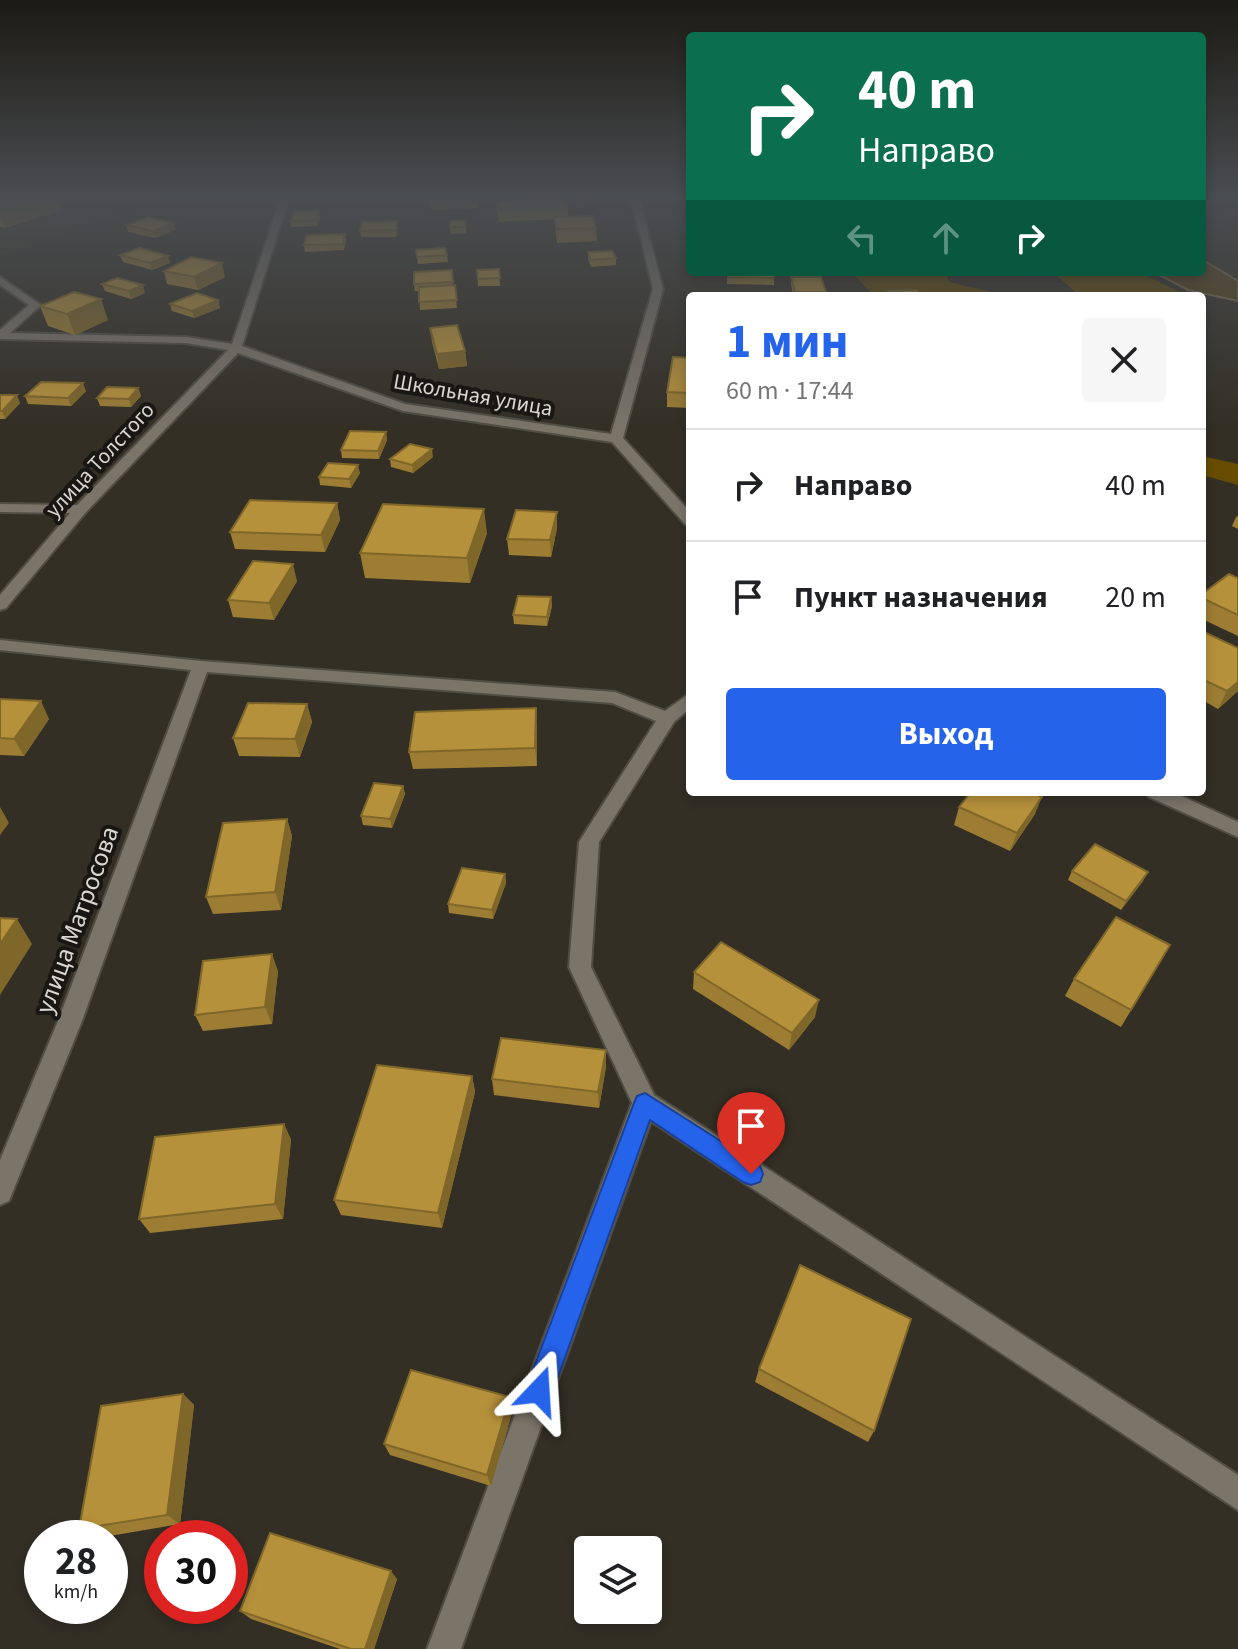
<!DOCTYPE html>
<html lang="ru">
<head>
<meta charset="utf-8">
<style>
  :root { --surface:#fff; --page:#f6f6f6; --text:#202124; --muted:#757577; --line:#e0e0e0; --accent:#2563eb }
  body { margin:0; font-family:"Source Sans 3",sans-serif; background:var(--page); color:var(--text); height:100vh; display:flex; flex-direction:column; font-size:30px; white-space:nowrap }
  * { box-sizing:border-box; margin:0 }
  p { font-size:26px; color:var(--muted) }
  .icon { flex:none; width:44px; height:44px; fill:none; stroke:currentColor; stroke-width:2; stroke-linecap:round; stroke-linejoin:round }
  .map { position:relative; flex:1; overflow:hidden }
  .sheet { position:absolute; left:686px; top:292px; width:520px; height:504px; display:flex; flex-direction:column; background:var(--surface); border-radius:8px; box-shadow:0 4px 12px #0003 }
  .sheet>* { flex:none }
  .top-card { position:absolute; left:686px; top:32px; width:520px; height:244px; border-radius:8px; box-shadow:0 4px 12px #0003; background:#0b6e4f; color:#fff; overflow:hidden }
  .fabs { position:absolute; left:574px; top:1536px; display:grid; gap:16px }
  .fabs a { display:grid; place-items:center; width:88px; height:88px; border-radius:8px; background:var(--surface); box-shadow:0 4px 12px #0003; font-size:40px }
  .speed { position:absolute; left:24px; top:1520px; display:flex; gap:16px; font-size:40px; font-weight:700; text-align:center }
  .speed>* { display:grid; place-content:center; width:104px; height:104px; border-radius:50%; background:var(--surface); box-shadow:0 4px 12px #0003; line-height:1 }
  .speed small { font-size:20px; font-weight:400 }
  .speed .limit { border:12px solid #d22; background:#fff; color:#111 }
  .pin { position:absolute; display:grid; place-items:center; width:68px; height:68px; color:#fff; margin:-82px -34px; border-radius:50% 50% 50% 0; rotate:-45deg; box-shadow:0 0 8px #0007 }
  .pin .icon { rotate:45deg }
  .me { position:absolute; width:88px; margin:-44px; rotate:20deg; stroke-linejoin:round; filter:drop-shadow(0 0 6px #0008) }
  .turn { display:flex; align-items:center; gap:28px; height:168px; padding:0 40px; font-size:36px }
  .turn .icon { width:104px; height:104px; stroke-width:2.5 }
  .turn b { display:block; font-size:56px; line-height:68px }
  .lanes { display:flex; align-items:center; height:76px; padding:0 40px; background:#0003; justify-content:center; gap:40px; direction:ltr }
  .lanes .off { opacity:.35 }
  .round { display:grid; place-items:center; flex:none; width:84px; height:84px; border-radius:8px; background:var(--page) }
  .headline { display:flex; align-items:center; justify-content:space-between; height:136px; padding:0 40px }
  h1 { font-size:48px; font-weight:700; line-height:60px; color:var(--accent) }
  .cta { display:flex; gap:16px; margin-top:auto; padding:16px 40px }
  .cta a { flex:1; height:92px; border-radius:8px; background:var(--accent); color:#fff; font-size:32px; font-weight:700; line-height:92px; text-align:center }
  ul { padding:0; list-style:none }
  li { display:flex; align-items:center; gap:24px; height:112px; padding:0 40px; border-top:2px solid var(--line) }
  li div { flex:1 }
  li b { display:block; font-size:30px }
  li em { font-style:normal }
  .map>svg:first-child { display:block }
  .built { fill:#3c3525 }
  .green { fill:#674c00 }
  .water { fill:#554214; stroke:#7d6f4c; stroke-width:2 }
  .lines { fill:none; stroke-linecap:round; stroke-linejoin:round }
  .minor-casing { stroke:#504d44; stroke-width:4 }
  .minor { fill:#7a7469; fill-rule:evenodd }
  .wall { fill:#9d7d33 }
  .shaded-wall { fill:#7f6629 }
  .building { fill:#b6913b; stroke:#7f6629; stroke-width:2 }
  .route { fill:#2563eb; stroke:#184099; stroke-width:2 }
  .labels { text-anchor:middle; dominant-baseline:central; stroke-width:8; stroke-linejoin:round; paint-order:stroke }
  .far-street-label { font-size:22px; fill:#dad7d0; stroke:#191713 }
  .street-label { font-size:26px; fill:#dad7d0; stroke:#191713 }
</style>
</head>
<body>
<div class="map">
<svg width="1238" height="1649" viewBox="0 0 1238 1649">
  <rect width="100%" height="100%" fill="#332f25"/>
  <path class="built" d="M0 198H163L0 256Z"/>
  <g class="green">
    <path d="M851 272H945L949 282 1008 296H874Z"/>
    <path d="M1067 272H1138L1188 296H1080L1057 276Z"/>
    <path d="M1202 456 1238 464V485L1202 475Z"/>
  </g>
  <path class="water" d="M1203 260 1238 281V301L1188 290 1154 272H1202Z"/>
  <g class="lines">
    <g class="minor-casing">
      <g id="minor">
        <path d="M281 198H289L242 346 405 404 611 434 653 289 631 198H639L663 289 623 438 690 512V525L685 524 612 442 403 411 238 353 86 512 6 608 0 610V595L70 513 0 512V504L77 505 228 350 186 343 0 339V330L29 305 0 285V277L41 305 10 333 186 337 232 344Z"/>
        <path d="M0 640 201 661 615 692 665 711 690 693V708L674 722 599 842 591 967 654 1095 1238 1475V1510L651 1121 461 1649H427L632 1103 569 967 579 842 656 721 612 703 207 672 82 1021 9 1201 0 1205V1160L58 1021 191 670 0 650Z"/>
        <path d="M1146 792H1173L1238 822V837L1149 797Z"/>
      </g>
    </g>
    <use href="#minor" class="minor"/>
  </g>
  <g class="wall">
    <path d="M0 198 62 210 5 228 0 227Z"/>
    <path d="M430 198 476 201 477 208 432 210Z"/>
    <path d="M575 198H596V201L576 202Z"/>
    <path d="M495 202 568 205V217L596 228 597 241 557 243 554 219 499 222Z"/>
    <path d="M320 216 317 226 291 227 290 221Z"/>
    <path d="M466 220V233L451 234 450 227Z"/>
    <path d="M397 221 398 228 396 237H361L360 231Z"/>
    <path d="M126 225 175 230 155 238 128 232Z"/>
    <path d="M345 234 346 241 344 250 305 252 304 245Z"/>
    <path d="M416 250 447 255 448 262 418 264Z"/>
    <path d="M588 252 616 258V265L591 267 588 259Z"/>
    <path d="M120 255 168 256 170 263 152 270 123 262Z"/>
    <path d="M499 269 500 286H478L477 270Z"/>
    <path d="M452 270 453 285H455L457 308 420 310 419 291H415L414 284Z"/>
    <path d="M164 271 225 277 198 290 167 284Z"/>
    <path d="M727 272 774 278V285L727 284Z"/>
    <path d="M791 277 826 292 825 296H793L791 284Z"/>
    <path d="M102 284 145 293 131 299 105 291Z"/>
    <path d="M218 300 220 308 194 318 172 311 170 304Z"/>
    <path d="M40 306 108 320 75 335 48 326Z"/>
    <path d="M430 328 465 351 467 366 439 369 432 342Z"/>
    <path d="M690 358V408L667 407V392Z"/>
    <path d="M138 388 141 396 131 407 100 406 97 398Z"/>
    <path d="M86 391 71 406 28 404 25 396Z"/>
    <path d="M0 395 20 403 5 419H0Z"/>
    <path d="M386 432 387 440 379 459 342 458 341 450Z"/>
    <path d="M433 457 413 473 391 467 390 459Z"/>
    <path d="M360 473 351 488 320 485 319 477Z"/>
    <path d="M337 503 340 520 325 552 235 549 230 532Z"/>
    <path d="M1238 516V529L1232 526 1236 517Z"/>
    <path d="M557 528 551 557 509 555 507 539Z"/>
    <path d="M487 533 470 583 365 578 360 553Z"/>
    <path d="M1238 578V636L1202 619V594Z"/>
    <path d="M297 581 274 620 233 617 228 600Z"/>
    <path d="M551 597 552 606 547 626 514 624 513 615Z"/>
    <path d="M1202 631 1238 691 1218 709 1202 700Z"/>
    <path d="M0 699 49 719 24 756 0 755Z"/>
    <path d="M307 704 312 722 300 757 239 756 233 738Z"/>
    <path d="M537 726V766L413 769 409 752Z"/>
    <path d="M403 786 405 794 392 828 363 825 361 816Z"/>
    <path d="M959 807 1035 814 1010 851 954 825Z"/>
    <path d="M287 819 292 836 281 910 213 914 206 897Z"/>
    <path d="M1072 871 1143 881 1121 910 1068 880Z"/>
    <path d="M505 874 506 883 493 919 449 913 448 904Z"/>
    <path d="M1170 945 1121 1027 1065 996 1074 979Z"/>
    <path d="M278 971 272 1024 203 1031 195 1015Z"/>
    <path d="M694 972 815 1017 789 1050 693 989Z"/>
    <path d="M606 1067 599 1108 494 1095 492 1079Z"/>
    <path d="M472 1076 475 1092 442 1228 341 1215 334 1200Z"/>
    <path d="M284 1124 291 1140 283 1219 150 1233 139 1219Z"/>
    <path d="M759 1369 874 1431 868 1442 755 1382Z"/>
    <path d="M183 1394 194 1405 180 1524 98 1538H93L79 1529Z"/>
    <path d="M510 1397 513 1409 491 1486 390 1455 384 1444Z"/>
    <path d="M397 1579 374 1649H340L251 1619 240 1611Z"/>
  </g>
  <g class="shaded-wall">
    <path d="M38 198H58L62 210 5 228 0 215V209Z"/>
    <path d="M319 210 320 216 317 226 316 220Z"/>
    <path d="M174 223 175 230 155 238 153 231Z"/>
    <path d="M168 256 170 263 152 270 150 263Z"/>
    <path d="M222 263 225 277 198 290 194 277Z"/>
    <path d="M143 285 145 293 131 299 129 291Z"/>
    <path d="M101 299 108 320 75 335 67 314Z"/>
    <path d="M218 300 220 308 194 318 192 311Z"/>
    <path d="M465 351 467 366 439 369 437 354Z"/>
    <path d="M83 383 86 391 71 406 68 398Z"/>
    <path d="M138 388 141 396 131 407 129 399Z"/>
    <path d="M17 395 20 403 5 419 2 411Z"/>
    <path d="M386 432 387 440 379 459 378 451Z"/>
    <path d="M432 449 433 457 413 473 412 465Z"/>
    <path d="M358 465 360 473 351 488 349 479Z"/>
    <path d="M337 503 340 520 325 552 321 535Z"/>
    <path d="M484 509 487 533 470 583 467 558Z"/>
    <path d="M557 512V528L551 557 550 540Z"/>
    <path d="M293 564 297 581 274 620 269 603Z"/>
    <path d="M551 597 552 606 547 626V617Z"/>
    <path d="M1238 682V691L1218 709 1227 691Z"/>
    <path d="M41 701 49 719 24 756 14 739Z"/>
    <path d="M307 704 312 722 300 757 295 739Z"/>
    <path d="M536 708 537 726V766L535 748Z"/>
    <path d="M403 786 405 794 392 828 390 819Z"/>
    <path d="M1042 797 1035 814 1010 851 1017 833Z"/>
    <path d="M0 807 9 823 0 835Z"/>
    <path d="M287 819 292 836 281 910 275 892Z"/>
    <path d="M1148 872 1143 881 1121 910 1126 901Z"/>
    <path d="M505 874 506 883 493 919 492 910Z"/>
    <path d="M17 919 32 944 0 995V944Z"/>
    <path d="M272 954 278 971 272 1024 265 1007Z"/>
    <path d="M819 1000 815 1017 789 1050 792 1033Z"/>
    <path d="M606 1050V1067L599 1108 598 1092Z"/>
    <path d="M472 1076 475 1092 442 1228 438 1213Z"/>
    <path d="M284 1124 291 1140 283 1219 275 1204Z"/>
    <path d="M183 1394 194 1405 180 1524 167 1515Z"/>
    <path d="M510 1397 513 1409 491 1486 487 1475Z"/>
    <path d="M391 1571 397 1579 374 1649H365Z"/>
  </g>
  <g class="building">
    <path d="M0 198H38L0 209Z"/>
    <path d="M430 198H475L476 201 432 204Z"/>
    <path d="M565 198 568 205 498 209 495 202Z"/>
    <path d="M319 210 316 220 290 221 294 211Z"/>
    <path d="M593 216 596 228 557 229 554 217Z"/>
    <path d="M148 217 174 223 153 231 126 225Z"/>
    <path d="M466 220 465 227H450L451 221Z"/>
    <path d="M397 221 396 230 360 231 362 222Z"/>
    <path d="M345 234 343 244 304 245 307 235Z"/>
    <path d="M140 248 168 256 150 263 120 255Z"/>
    <path d="M445 248 447 255 417 257 416 250Z"/>
    <path d="M612 251 616 258 591 260 588 252Z"/>
    <path d="M191 257 222 263 194 277 164 271Z"/>
    <path d="M499 269 500 278 478 279 477 270Z"/>
    <path d="M452 270 453 282 414 284V272Z"/>
    <path d="M728 272H774V278L728 277Z"/>
    <path d="M791 277H821L826 292H795Z"/>
    <path d="M117 278 143 285 129 291 102 284Z"/>
    <path d="M455 285 457 300 419 302V287Z"/>
    <path d="M917 290 922 296H891L888 291Z"/>
    <path d="M74 292 101 299 67 314 40 306Z"/>
    <path d="M197 293 218 300 192 311 170 304Z"/>
    <path d="M691 294 736 296H691Z"/>
    <path d="M457 325 465 351 437 354 430 328Z"/>
    <path d="M673 357 690 358V393L667 392Z"/>
    <path d="M41 382 83 383 68 398 25 396Z"/>
    <path d="M107 387 138 388 129 399 97 398Z"/>
    <path d="M0 395H17L2 411H0Z"/>
    <path d="M350 431 386 432 378 451 341 450Z"/>
    <path d="M410 444 432 449 412 465 390 459Z"/>
    <path d="M328 463 358 465 349 479 319 477Z"/>
    <path d="M250 500 337 503 321 535 230 532Z"/>
    <path d="M383 504 484 509 467 558 360 553Z"/>
    <path d="M516 510 557 512 550 540 507 539Z"/>
    <path d="M253 561 293 564 269 603 228 600Z"/>
    <path d="M1229 574 1238 578V615L1202 598V594Z"/>
    <path d="M518 596 551 597 547 617 513 615Z"/>
    <path d="M1202 631 1238 648V682L1227 691 1202 679Z"/>
    <path d="M0 699 41 701 14 739 0 738Z"/>
    <path d="M248 703 307 704 295 739 233 738Z"/>
    <path d="M536 708 535 748 409 752 415 712Z"/>
    <path d="M374 783 403 786 390 819 361 816Z"/>
    <path d="M971 792H1031L1042 797 1017 833 959 807Z"/>
    <path d="M287 819 275 892 206 897 223 823Z"/>
    <path d="M1095 844 1148 872 1126 901 1072 871Z"/>
    <path d="M462 868 505 874 492 910 448 904Z"/>
    <path d="M1116 917 1170 945 1131 1010 1074 979Z"/>
    <path d="M0 918 17 919 0 944Z"/>
    <path d="M721 942 819 1000 792 1033 694 972Z"/>
    <path d="M272 954 265 1007 195 1015 203 961Z"/>
    <path d="M501 1038 606 1050 598 1092 492 1079Z"/>
    <path d="M377 1065 472 1076 438 1213 334 1200Z"/>
    <path d="M284 1124 275 1204 139 1219 155 1137Z"/>
    <path d="M800 1265 911 1319 874 1431 759 1369Z"/>
    <path d="M411 1370 510 1397 487 1475 384 1444Z"/>
    <path d="M183 1394 167 1515 79 1529 101 1406Z"/>
    <path d="M270 1533 391 1571 365 1649H351L240 1611Z"/>
  </g>
  <linearGradient id="sky" x2="0" y2="1"><stop stop-color="#1c1a14"/><stop offset="0.46" stop-color="#4a4d51"/><stop offset="1" stop-color="#4a4d51" stop-opacity="0"/></linearGradient>
  <rect width="1238" height="429" fill="url(#sky)"/>
  <path class="route" d="M645 1093 760 1166 763 1174 760 1182 751 1185 743 1182 650 1120 553 1391 549 1400 539 1404 529 1400 525 1391 634 1103 637 1096Z"/>
  <g class="labels">
    <g class="far-street-label">
      <text transform="translate(473 395) rotate(10)">Школьная улица</text>
      <text transform="translate(100 460) rotate(-47)">улица Толстого</text>
    </g>
    <g class="street-label">
      <text transform="translate(77 920) rotate(-70)">улица Матросова</text>
    </g>
  </g>
</svg>
<div class="fabs">
<a><svg class="icon" aria-label="layers" viewBox="0 0 24 24"><path d="M12 4l9 5-9 5-9-5zM3 14l9 5 9-5"/></svg></a>
</div>
<div class="speed"><div>28<small>km/h</small></div><div class="limit">30</div></div>
<div class="pin" style="left:751px;top:1174px;background:#d93025"><svg class="icon" aria-label="arrive" viewBox="0 0 24 24"><path d="M6 21V4h12l-3 4 3 4H6"/></svg></div>
<svg class="me" style="left:539px;top:1391px" viewBox="-20 -20 40 40"><path d="M0-17L14 15 0 8-14 15z" fill="#2563eb" stroke="#fff" stroke-width="4"/></svg>
<div class="top-card">
<div class="turn"><svg class="icon" aria-label="right" viewBox="0 0 24 24"><path d="M7 20v-9h11M14 6l5 5-5 5"/></svg><div><b>40 m</b>Направо</div></div>
<div class="lanes"><svg class="icon off" aria-label="left" viewBox="0 0 24 24"><path d="M17 20v-9H6M10 6l-5 5 5 5"/></svg><svg class="icon off" aria-label="ahead" viewBox="0 0 24 24"><path d="M12 20V5M6 11l6-6 6 6"/></svg><svg class="icon" aria-label="right" viewBox="0 0 24 24"><path d="M7 20v-9h11M14 6l5 5-5 5"/></svg></div>
</div>
<section class="sheet">
<div class="headline"><div><h1>1 мин</h1><p>60 m · 17:44</p></div><a class="round"><svg class="icon" aria-label="close" viewBox="0 0 24 24"><path d="M6 6l12 12M18 6L6 18"/></svg></a></div>
<ul>
<li><svg class="icon" aria-label="right" viewBox="0 0 24 24"><path d="M7 20v-9h11M14 6l5 5-5 5"/></svg><div><b>Направо</b></div><em>40 m</em></li>
<li><svg class="icon" aria-label="arrive" viewBox="0 0 24 24"><path d="M6 21V4h12l-3 4 3 4H6"/></svg><div><b>Пункт назначения</b></div><em>20 m</em></li>
</ul>
<div class="cta"><a>Выход</a></div>
</section>
</div>
</body>
</html>
